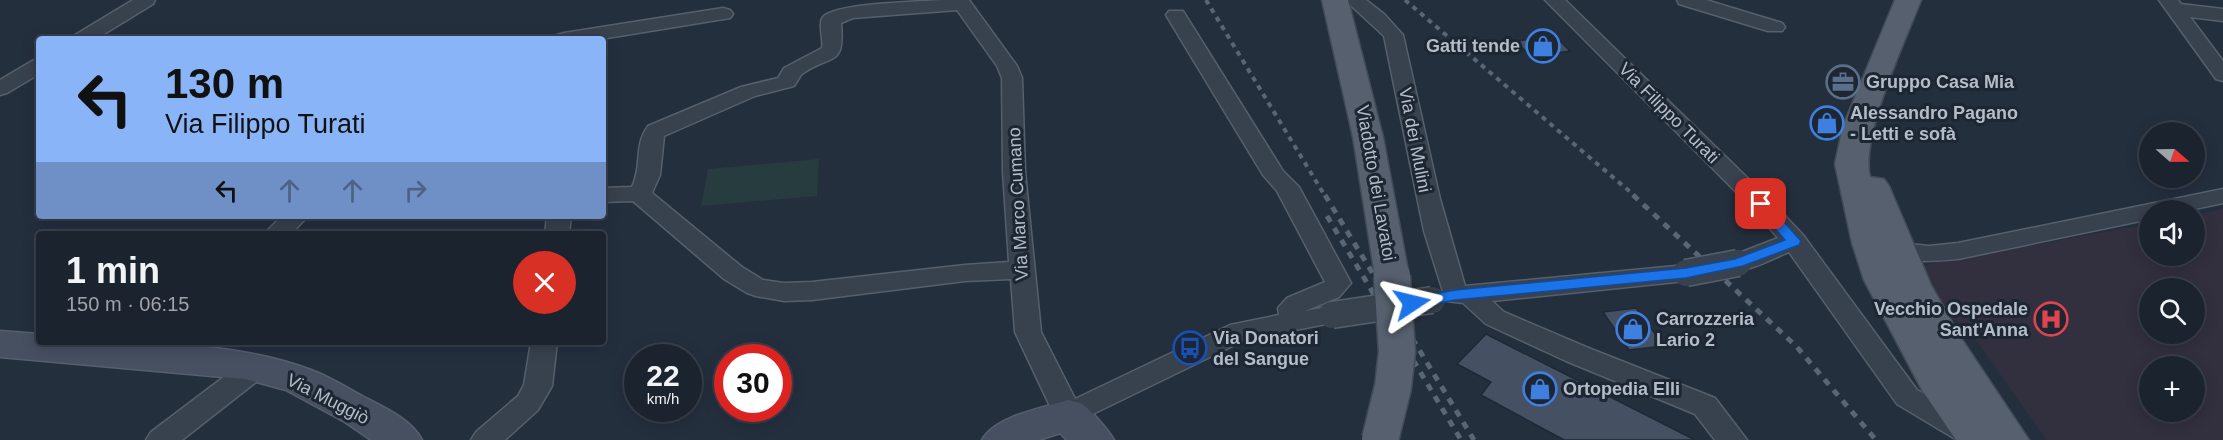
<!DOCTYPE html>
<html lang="it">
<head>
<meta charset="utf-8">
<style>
  :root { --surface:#1b232e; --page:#242b36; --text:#f1f3f6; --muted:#a0a4aa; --line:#39404a }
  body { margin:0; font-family:Helvetica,sans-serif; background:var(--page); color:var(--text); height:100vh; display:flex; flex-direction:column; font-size:22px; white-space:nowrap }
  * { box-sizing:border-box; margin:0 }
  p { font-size:20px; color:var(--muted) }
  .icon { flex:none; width:33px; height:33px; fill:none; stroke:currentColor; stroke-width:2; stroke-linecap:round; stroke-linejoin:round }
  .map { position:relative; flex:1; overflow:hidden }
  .sheet { position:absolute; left:36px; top:231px; width:570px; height:114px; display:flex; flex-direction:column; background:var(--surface); border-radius:6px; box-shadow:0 3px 15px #0003,0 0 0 2px var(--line) }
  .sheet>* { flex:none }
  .guide { position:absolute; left:36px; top:36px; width:570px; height:183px; border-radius:6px; box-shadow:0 3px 15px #0003,0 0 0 2px var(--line); background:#8ab4f8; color:#111; overflow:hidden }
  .needle { width:39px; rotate:110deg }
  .tools { position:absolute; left:2139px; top:122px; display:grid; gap:12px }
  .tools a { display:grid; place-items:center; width:66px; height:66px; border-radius:50%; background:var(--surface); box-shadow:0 3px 15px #0003,0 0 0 2px var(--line); font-size:30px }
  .speed { position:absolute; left:624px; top:344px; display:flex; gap:12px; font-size:30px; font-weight:700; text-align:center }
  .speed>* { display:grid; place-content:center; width:78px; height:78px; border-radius:50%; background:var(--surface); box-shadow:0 3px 15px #0003,0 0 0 2px var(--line); line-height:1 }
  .speed small { font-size:15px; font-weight:400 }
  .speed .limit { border:9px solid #d22; background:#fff; color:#111 }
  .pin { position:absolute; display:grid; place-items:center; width:51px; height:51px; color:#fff; margin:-26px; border-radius:12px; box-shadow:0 3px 9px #0006 }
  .me { position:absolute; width:66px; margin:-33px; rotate:80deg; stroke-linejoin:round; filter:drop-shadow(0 0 4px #0008) }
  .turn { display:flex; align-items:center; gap:21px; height:126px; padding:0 30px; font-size:27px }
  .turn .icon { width:78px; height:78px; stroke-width:2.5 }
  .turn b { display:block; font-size:42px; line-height:51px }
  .lanes { display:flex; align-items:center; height:57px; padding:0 30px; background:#0003; justify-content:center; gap:30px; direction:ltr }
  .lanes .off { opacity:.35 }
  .round { display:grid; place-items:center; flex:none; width:63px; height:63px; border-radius:32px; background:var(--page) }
  .head { display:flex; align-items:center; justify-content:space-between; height:102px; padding:0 30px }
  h1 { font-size:36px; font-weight:600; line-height:45px }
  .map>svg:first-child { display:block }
  .medical { fill:#32303f; fill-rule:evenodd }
  .green { fill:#263c3f }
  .building { fill:#455162; stroke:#1f2835; stroke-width:1.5 }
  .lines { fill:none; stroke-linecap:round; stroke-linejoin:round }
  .street-casing { stroke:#565f6c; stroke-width:3 }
  .secondary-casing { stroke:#565f6c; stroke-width:3 }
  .primary-casing { stroke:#414a57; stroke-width:3 }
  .street { fill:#38414e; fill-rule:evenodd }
  .secondary { fill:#465061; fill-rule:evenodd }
  .primary { fill:#56606e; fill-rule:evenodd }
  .rail-far1 { stroke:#5a6575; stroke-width:4; stroke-dasharray:5 5; stroke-linecap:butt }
  .rail { stroke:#5a6575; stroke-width:5; stroke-dasharray:7 7; stroke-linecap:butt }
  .street-bridge-casing { stroke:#565f6c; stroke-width:29; stroke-linecap:butt }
  .primary-bridge-casing { stroke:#414a57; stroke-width:39; stroke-linecap:butt }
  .street-bridge { stroke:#38414e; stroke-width:26 }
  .primary-bridge { stroke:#56606e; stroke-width:36 }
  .route { fill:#1a73e8; stroke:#114b97; stroke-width:1.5 }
  .labels { text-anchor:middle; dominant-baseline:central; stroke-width:6; stroke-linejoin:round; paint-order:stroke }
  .poi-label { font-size:18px; font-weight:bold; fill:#b4bcc9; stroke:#1d2633; text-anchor:start }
  .street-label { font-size:18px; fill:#b4bcc9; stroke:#1d2633 }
</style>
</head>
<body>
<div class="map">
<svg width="2223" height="440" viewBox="0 0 2223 440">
  <rect width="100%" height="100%" fill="#242f3e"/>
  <path class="medical" d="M2223 209V440H2047L1966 326 1940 312 1919 266 2149 224 2150 255H2194L2195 215ZM2150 288H2194V333H2150ZM2150 366H2194V411H2150Z"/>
  <path class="green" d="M819 159 817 196 701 206 708 169Z"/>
  <g class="building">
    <path d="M1555 36 1570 51 1531 57 1516 41Z"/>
    <path d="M1636 308 1664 346 1629 350 1603 312Z"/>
    <path d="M1486 334 1695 440H1564L1481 395 1491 382 1457 364Z"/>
  </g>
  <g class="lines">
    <g class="street-casing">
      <g id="street">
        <path d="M133 0H155L153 4 96 39H72L75 35Z"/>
        <path d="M941 0H969L1017 66 1022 78 1025 172 1041 332 1075 399 1230 325 1279 315 1278 308 1287 298 1325 282 1277 191 1263 175 1166 15 1169 11H1183L1283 171 1299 187 1351 283 1339 297 1305 311 1332 306 1341 309 1345 315 1341 321 1245 340 1068 426 1058 423 1015 332 1011 279 965 281 812 300 784 301 756 296 747 293 724 279 633 201 603 202V188L632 187C643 164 633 147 648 126L741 87 778 78 784 68 822 48C824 40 817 22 824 16 840 3 917 2 941 0ZM957 10 997 66 1002 78 1003 172 1009 262 965 265 812 282 784 283 763 280 742 267 652 193 660 175 664 136 755 96 794 86C797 82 799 77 802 74 831 53 845 69 841 23L853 18Z"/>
        <path d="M1345 0H1366L1384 14 1403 35 1440 199 1465 286 1686 265 1695 267 1699 273 1695 279 1686 281 1492 301 1504 312 1586 347 1715 398 1747 440H1715L1695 414 1566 361 1486 324 1463 303 1446 301 1424 231 1384 36Z"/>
        <path d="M1545 0H1565L1769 199 1803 235 1917 390 1977 424 1982 432 1977 440H1957L1897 404 1789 252C1771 259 1748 274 1729 269L1725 263 1729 257 1778 238 1753 209Z"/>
        <path d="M1677 0H1706L1782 23 1785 27 1782 31H1768L1679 4Z"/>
        <path d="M2159 0H2178L2181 4 2223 9V21L2190 17 2223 61V81L2216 79Z"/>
        <path d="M723 8 730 10 733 14 730 18 601 39H554L557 35 564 33Z"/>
        <path d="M39 59V74L7 93 0 95V80L32 61Z"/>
        <path d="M2223 189V203L2190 210H2150V219L1958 259C1935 261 1913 263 1890 257L1887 251 1890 245 1899 243 1929 246 1958 243Z"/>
        <path d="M282 216H308L291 234H264Z"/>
        <path d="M547 216H571L569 234H545Z"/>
        <path d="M531 342H557L552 386 538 410 505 440H471L476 432 518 396 524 385Z"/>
        <path d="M255 358 265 361 269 368 265 375 182 440H146L151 432 245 361Z"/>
      </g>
    </g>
    <g class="secondary-casing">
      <g id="secondary">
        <path d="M0 331 39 334V342C126 342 229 339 311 370 330 377 347 388 364 397 384 407 412 420 422 440H371L345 422 286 390 245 379 0 357Z"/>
        <path d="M1068 400C1072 401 1078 402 1082 404 1091 410 1109 431 1114 440H1067L1060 433 1039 440H982C995 416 1043 408 1068 400Z"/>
      </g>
    </g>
    <g class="primary-casing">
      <g id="primary">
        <path d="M1322 0H1348L1383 137 1409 276 1404 284 1392 288 1380 284 1375 276 1353 137Z"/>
        <path d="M1895 0H1921C1905 42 1860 136 1870 177L1884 179 1889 186 1931 285 1961 338 2029 440H1956L1922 390 1864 280 1852 243 1835 164 1843 126Z"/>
      </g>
    </g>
    <use href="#street" class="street"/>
    <use href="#secondary" class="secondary"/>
    <use href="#primary" class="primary"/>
    <g class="rail-far1">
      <path d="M1206 0 1325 196"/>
      <path d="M1405 0 1635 196"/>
    </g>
    <g class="rail">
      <path d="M1325 195 1474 440"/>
      <path d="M1633 195 1796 346 1876 440"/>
      <path d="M1327 216 1461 440"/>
    </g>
    <g class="street-bridge-casing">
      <g id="street-bridge">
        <path d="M1686 273 1738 263"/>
        <path d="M1332 315 1432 300"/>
      </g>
    </g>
    <g class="primary-bridge-casing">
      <path id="primary-bridge" d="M1380 440 1393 387 1397 352 1392 276"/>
    </g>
    <use href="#street-bridge" class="street-bridge"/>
    <use href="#primary-bridge" class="primary-bridge"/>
  </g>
  <path class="route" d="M1761 200 1765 201 1801 241 1799 245 1743 266 1686 278 1455 300 1412 308 1404 303 1412 298 1455 290 1686 268 1735 259 1785 240 1754 204Z"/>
  <defs>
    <g id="shop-ring" transform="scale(1.725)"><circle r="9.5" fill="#1d2633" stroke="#3f7fe0" stroke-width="1.5"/><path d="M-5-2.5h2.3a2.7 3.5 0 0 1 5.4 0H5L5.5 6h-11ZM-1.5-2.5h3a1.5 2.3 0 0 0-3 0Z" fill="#3f7fe0"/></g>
    <g id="office-ring" transform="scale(1.725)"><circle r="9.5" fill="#1d2633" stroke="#5c6f8a" stroke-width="1.5"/><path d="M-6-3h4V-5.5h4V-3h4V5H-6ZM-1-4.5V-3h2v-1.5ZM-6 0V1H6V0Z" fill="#5c6f8a"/></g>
    <g id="hospital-ring" transform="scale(1.725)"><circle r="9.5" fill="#1d2633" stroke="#e0444e" stroke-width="1.5"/><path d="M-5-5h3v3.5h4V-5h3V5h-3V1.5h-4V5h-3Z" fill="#e0444e"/></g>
    <g id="bus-ring" transform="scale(1.725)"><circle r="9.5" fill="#1d2633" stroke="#1a4fb4" stroke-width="1.5"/><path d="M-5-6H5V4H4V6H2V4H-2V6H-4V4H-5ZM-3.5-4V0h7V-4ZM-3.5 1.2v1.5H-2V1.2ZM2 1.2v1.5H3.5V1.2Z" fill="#1a4fb4"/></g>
  </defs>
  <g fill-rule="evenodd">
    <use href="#shop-ring" x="1543" y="46"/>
    <use href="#office-ring" x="1843" y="82"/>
    <use href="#shop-ring" x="1827" y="123"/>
    <use href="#hospital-ring" x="2051" y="319"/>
    <use href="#shop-ring" x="1633" y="329"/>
    <use href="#bus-ring" x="1190" y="348"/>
    <use href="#shop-ring" x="1540" y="389"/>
  </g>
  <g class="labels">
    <g class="poi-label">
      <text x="1520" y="46" text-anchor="end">Gatti tende</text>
      <text x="1866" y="82">Gruppo Casa Mia</text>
      <text x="1850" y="113">Alessandro Pagano<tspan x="1850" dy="21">- Letti e sofà</tspan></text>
      <text x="2028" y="309" text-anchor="end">Vecchio Ospedale<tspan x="2028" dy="21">Sant'Anna</tspan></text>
      <text x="1656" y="319">Carrozzeria<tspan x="1656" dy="21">Lario 2</tspan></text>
      <text x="1213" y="338">Via Donatori<tspan x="1213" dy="21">del Sangue</tspan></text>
      <text x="1563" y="389">Ortopedia Elli</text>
    </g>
    <g class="street-label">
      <text transform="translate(1669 113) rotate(45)">Via Filippo Turati</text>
      <text transform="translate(1415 140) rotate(79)">Via dei Mulini</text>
      <text transform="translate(1376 183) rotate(80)">Viadotto dei Lavatoi</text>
      <text transform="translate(1018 204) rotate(-93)">Via Marco Cumano</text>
      <text transform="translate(328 399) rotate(27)">Via Muggiò</text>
    </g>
  </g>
</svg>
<div class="tools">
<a><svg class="needle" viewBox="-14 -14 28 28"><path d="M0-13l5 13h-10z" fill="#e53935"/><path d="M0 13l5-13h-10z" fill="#a0a4aa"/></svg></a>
<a><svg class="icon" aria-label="sound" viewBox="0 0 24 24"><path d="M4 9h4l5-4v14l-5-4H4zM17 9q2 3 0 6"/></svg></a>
<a><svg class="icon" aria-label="search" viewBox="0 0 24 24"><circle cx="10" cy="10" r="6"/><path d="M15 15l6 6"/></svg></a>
<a>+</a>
</div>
<div class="speed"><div>22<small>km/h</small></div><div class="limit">30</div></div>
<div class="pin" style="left:1761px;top:204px;background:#d93025"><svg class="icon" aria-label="arrive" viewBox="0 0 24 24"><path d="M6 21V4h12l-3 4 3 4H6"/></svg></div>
<svg class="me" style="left:1412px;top:303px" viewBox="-20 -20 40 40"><path d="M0-17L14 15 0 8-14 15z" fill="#1a73e8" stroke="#fff" stroke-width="4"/></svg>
<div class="guide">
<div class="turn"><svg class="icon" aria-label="left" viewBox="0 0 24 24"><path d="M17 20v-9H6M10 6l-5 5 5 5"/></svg><div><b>130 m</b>Via Filippo Turati</div></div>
<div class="lanes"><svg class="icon" aria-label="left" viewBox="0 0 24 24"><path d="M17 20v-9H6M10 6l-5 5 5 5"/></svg><svg class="icon off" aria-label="ahead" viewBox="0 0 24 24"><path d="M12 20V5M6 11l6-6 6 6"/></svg><svg class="icon off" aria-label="ahead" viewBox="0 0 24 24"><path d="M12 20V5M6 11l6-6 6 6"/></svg><svg class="icon off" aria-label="right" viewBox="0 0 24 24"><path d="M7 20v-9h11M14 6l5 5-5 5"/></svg></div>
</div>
<section class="sheet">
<div class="head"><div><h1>1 min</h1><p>150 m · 06:15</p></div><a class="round" style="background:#d93025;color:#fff"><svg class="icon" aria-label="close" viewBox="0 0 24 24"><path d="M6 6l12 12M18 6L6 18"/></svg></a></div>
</section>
</div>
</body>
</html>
